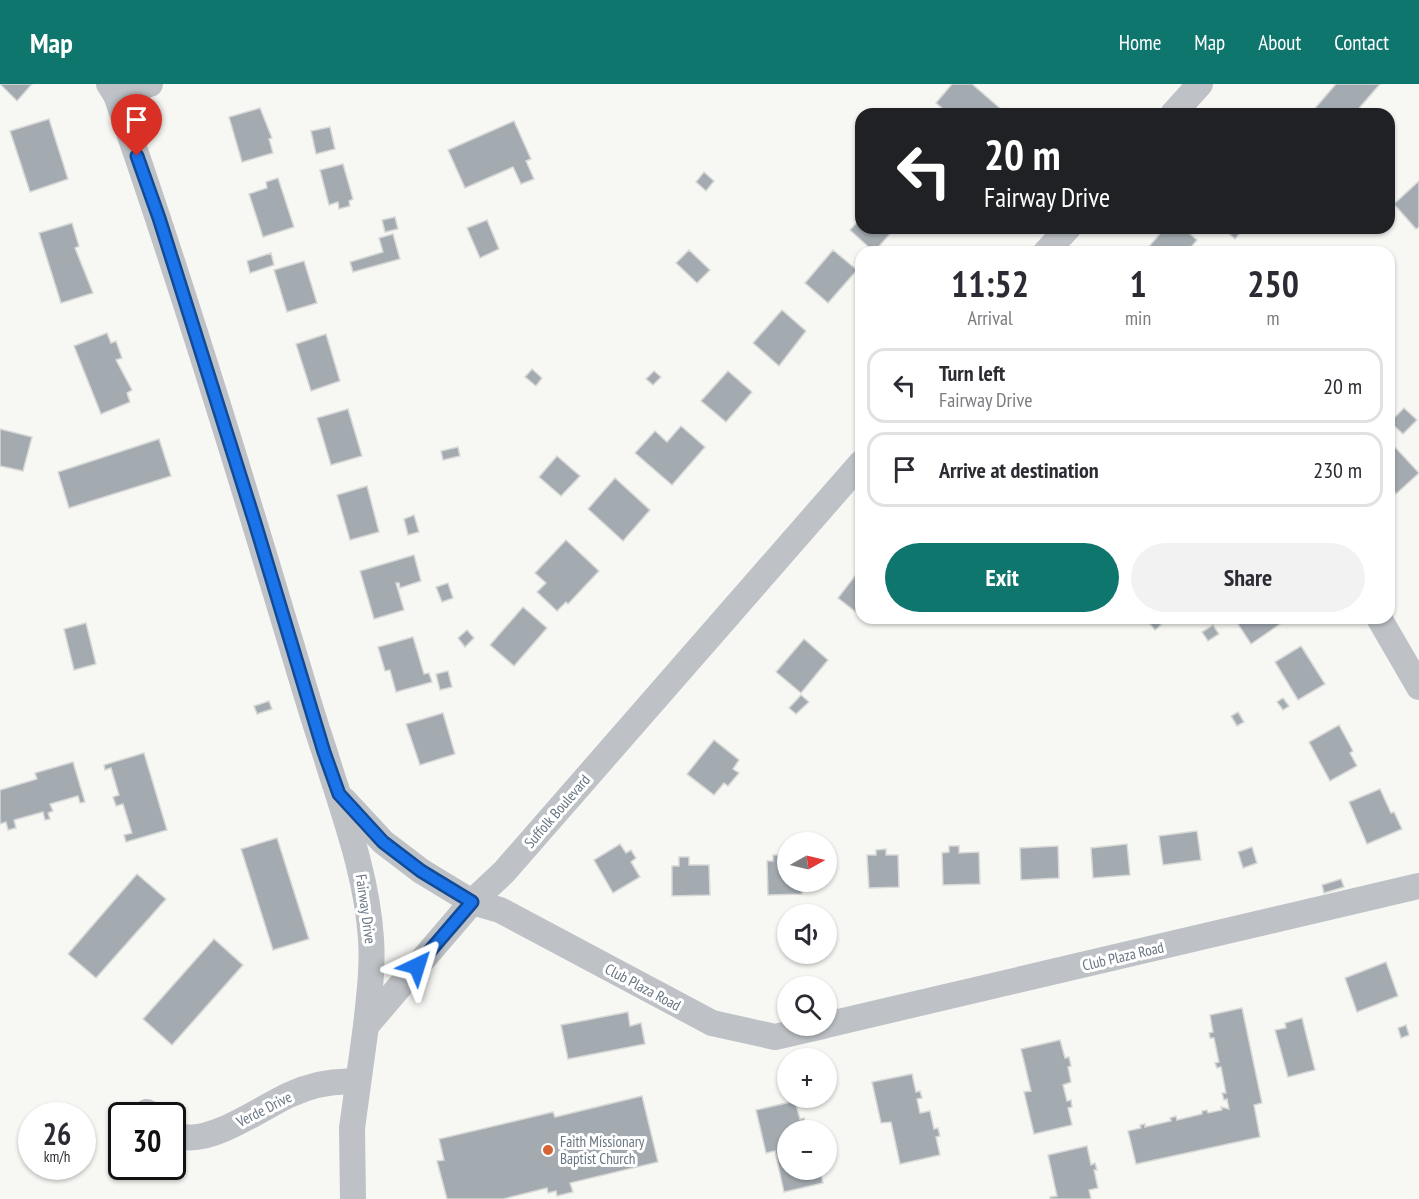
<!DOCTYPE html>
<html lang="en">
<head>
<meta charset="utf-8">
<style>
  :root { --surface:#fff; --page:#f2f2f3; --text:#2b2b33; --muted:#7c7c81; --line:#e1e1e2; --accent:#0f766e }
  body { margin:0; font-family:"PT Sans Narrow",sans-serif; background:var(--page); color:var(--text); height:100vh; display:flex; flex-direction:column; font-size:22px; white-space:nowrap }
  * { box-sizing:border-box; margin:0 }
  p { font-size:20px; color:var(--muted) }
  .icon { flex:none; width:33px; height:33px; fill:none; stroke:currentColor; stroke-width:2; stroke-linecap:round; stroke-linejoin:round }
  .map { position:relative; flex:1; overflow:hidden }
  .drawer { position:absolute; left:855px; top:162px; width:540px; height:378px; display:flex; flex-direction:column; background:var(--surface); border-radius:18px; box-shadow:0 2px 4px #0004 }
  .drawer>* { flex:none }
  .top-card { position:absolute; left:855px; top:24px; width:540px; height:126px; border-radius:18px; box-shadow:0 2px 4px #0004; background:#202124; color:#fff; overflow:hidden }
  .needle { width:39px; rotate:82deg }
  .fabs { position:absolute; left:777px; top:748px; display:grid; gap:12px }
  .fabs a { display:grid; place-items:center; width:60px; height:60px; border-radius:50%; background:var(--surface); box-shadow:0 2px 4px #0004; font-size:30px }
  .speed { position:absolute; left:18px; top:1018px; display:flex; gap:12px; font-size:30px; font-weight:700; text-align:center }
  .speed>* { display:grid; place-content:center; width:78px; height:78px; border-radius:50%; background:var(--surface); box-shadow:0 2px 4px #0004; line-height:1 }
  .speed small { font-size:15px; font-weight:400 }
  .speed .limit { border:3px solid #111; border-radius:9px; background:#fff; color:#111 }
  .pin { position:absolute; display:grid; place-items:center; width:51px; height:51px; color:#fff; margin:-62px -26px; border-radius:50% 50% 50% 0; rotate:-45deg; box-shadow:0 0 6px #0007 }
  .pin .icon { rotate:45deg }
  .me { position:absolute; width:66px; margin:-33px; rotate:41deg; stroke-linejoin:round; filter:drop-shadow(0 0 4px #0008) }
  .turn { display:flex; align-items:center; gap:21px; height:126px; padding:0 30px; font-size:27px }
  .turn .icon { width:78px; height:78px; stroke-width:2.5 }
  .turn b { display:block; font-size:42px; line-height:51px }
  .eta { display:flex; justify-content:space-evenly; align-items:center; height:102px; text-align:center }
  .eta b { font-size:36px; font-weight:700; line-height:42px }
  .button { display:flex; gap:12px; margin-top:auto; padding:12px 30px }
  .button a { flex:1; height:69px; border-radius:36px; background:var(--accent); color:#fff; font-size:24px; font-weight:700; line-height:69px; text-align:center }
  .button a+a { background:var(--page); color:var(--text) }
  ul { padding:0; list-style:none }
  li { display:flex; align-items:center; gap:18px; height:75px; margin:0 12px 9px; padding:0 18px; border:3px solid var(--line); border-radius:18px }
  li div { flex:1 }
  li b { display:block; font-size:22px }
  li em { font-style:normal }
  header { display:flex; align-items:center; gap:36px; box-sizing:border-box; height:84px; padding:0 30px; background:var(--accent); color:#fff }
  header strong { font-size:28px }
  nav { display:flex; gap:33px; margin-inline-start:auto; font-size:21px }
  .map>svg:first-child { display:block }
  .building { fill:#a3abb1; stroke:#d8d8d7; stroke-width:1.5 }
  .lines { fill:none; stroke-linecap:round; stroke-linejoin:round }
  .minor { stroke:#bec2c6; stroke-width:26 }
  .route-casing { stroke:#114b97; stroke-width:15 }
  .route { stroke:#1a73e8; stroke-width:10 }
  .poi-dot { fill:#d56536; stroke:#fff; stroke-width:2 }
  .labels { text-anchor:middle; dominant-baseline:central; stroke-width:6; stroke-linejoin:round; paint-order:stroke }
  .street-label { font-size:15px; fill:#687583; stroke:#fff }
  .poi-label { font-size:15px; fill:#687583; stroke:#fff; text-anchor:start }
</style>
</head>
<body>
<header>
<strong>Map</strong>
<nav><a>Home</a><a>Map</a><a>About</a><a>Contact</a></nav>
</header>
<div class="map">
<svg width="1419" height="1115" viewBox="0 0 1419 1115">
  <rect width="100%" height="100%" fill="#f7f7f4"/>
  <g class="building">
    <path d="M0 0H32L17 17Z"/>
    <path d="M952 0H972L1002 26 999 30H949L936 19Z"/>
    <path d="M1336 0H1380L1354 30H1310Z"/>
    <path d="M260 24 272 54 269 55 273 69 242 78 229 33Z"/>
    <path d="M49 35 68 95 30 108 10 47Z"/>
    <path d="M514 37 531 75 526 77 534 95 521 100 513 83 465 104 448 66Z"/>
    <path d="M330 43 335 65 316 70 311 47Z"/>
    <path d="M343 80 353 115 349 117 350 122 339 125 338 118 329 121 320 86Z"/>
    <path d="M704 88 714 97 706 107 696 98Z"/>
    <path d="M278 94 294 143 263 153 249 110 267 104 266 98Z"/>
    <path d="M1419 97V143L1416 145 1394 120Z"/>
    <path d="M395 133 398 145 385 148 382 136Z"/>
    <path d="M861 134V144H895L874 168 850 146Z"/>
    <path d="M487 136 499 165 480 174 467 144Z"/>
    <path d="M72 139 79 162 75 164 93 209 61 219 39 149Z"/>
    <path d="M1165 144H1183L1197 156 1187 168H1149L1146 166Z"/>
    <path d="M1225 144H1244L1235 155 1224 145Z"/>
    <path d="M393 150 400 175 353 188 350 178 383 168 379 154Z"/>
    <path d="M689 166 710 186 697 199 676 179Z"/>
    <path d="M833 166 857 186 828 219 805 199Z"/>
    <path d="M271 169 274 181 250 189 247 177Z"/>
    <path d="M304 177 317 219 287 228 274 186Z"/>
    <path d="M782 226 806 247 779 282 753 259Z"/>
    <path d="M107 249 111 259 116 257 122 274 116 276 132 306 127 309 130 318 101 330 74 262Z"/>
    <path d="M326 250 340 297 311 307 296 260Z"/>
    <path d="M532 285 542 294 536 302 525 293Z"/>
    <path d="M654 287 661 293 653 301 646 295Z"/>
    <path d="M728 287 752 308 726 338 701 317Z"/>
    <path d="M1404 324 1417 336 1403 350 1390 338Z"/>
    <path d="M348 325 362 372 331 381 317 334Z"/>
    <path d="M681 342 705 363 672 401 635 369 655 347 667 358Z"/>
    <path d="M0 345 32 353 23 387 0 382Z"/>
    <path d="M159 355 171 392 69 424 58 388Z"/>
    <path d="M1394 362 1419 389 1396 410 1389 401V366Z"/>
    <path d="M458 363 460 372 443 376 441 367Z"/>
    <path d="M557 372 580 392 561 412 539 393Z"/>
    <path d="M615 394 650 426 623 457 588 425Z"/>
    <path d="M367 402 379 448 350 456 337 411Z"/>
    <path d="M414 431 419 448 408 451 404 435Z"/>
    <path d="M566 456 599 487 568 520 566 518 557 527 537 508 546 499 535 489Z"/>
    <path d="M414 471 421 497 400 504 399 499H396L404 526 374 535 360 487Z"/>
    <path d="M861 484V532L838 514Z"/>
    <path d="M448 499 453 514 442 518 436 503Z"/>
    <path d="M523 523 547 544 514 582 490 561Z"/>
    <path d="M1156 534 1161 541 1155 546 1149 539Z"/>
    <path d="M1234 534H1281L1283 538 1251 560Z"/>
    <path d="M86 539 96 580 74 586 64 545Z"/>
    <path d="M1213 541 1219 550 1208 557 1202 548Z"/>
    <path d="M467 546 474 554 465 563 458 554Z"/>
    <path d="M413 553 424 590 429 589 432 598 396 608 390 586 385 587 378 563Z"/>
    <path d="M804 555 828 576 801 609 776 588Z"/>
    <path d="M1301 562 1325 600 1298 616 1275 578Z"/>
    <path d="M448 587 452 603 440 606 436 590Z"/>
    <path d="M801 611 809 618 796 630 789 624Z"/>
    <path d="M1283 614 1289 622 1283 626 1277 618Z"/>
    <path d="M269 617 272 625 257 630 254 622Z"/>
    <path d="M1238 628 1244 638 1237 642 1231 632Z"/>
    <path d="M443 629 455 670 420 681 406 640Z"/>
    <path d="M1339 641 1353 667 1350 669 1357 682 1330 697 1309 658Z"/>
    <path d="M714 656 739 676 733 685 739 689 728 702 724 699 714 711 687 690Z"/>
    <path d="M144 669 167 746 126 758 124 751 132 749 123 720 116 722 113 713 119 711 111 684 105 686 104 681Z"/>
    <path d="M73 678 85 718 80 719 78 712 50 720 53 727 48 729 50 735 45 736 43 728 14 736 16 744 8 746 6 738 0 740V706L37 695 35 689Z"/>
    <path d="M1380 705 1391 729 1394 728 1402 745 1367 760 1349 718Z"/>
    <path d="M1197 747 1201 776 1163 781 1159 752Z"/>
    <path d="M277 754 309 855 273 866 241 765Z"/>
    <path d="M620 760 626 769 631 766 636 774 631 778 640 793 613 809 594 776Z"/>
    <path d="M1127 760 1130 791 1093 794 1091 764Z"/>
    <path d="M949 762H959V769L979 768 980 800 943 801 942 769 949 768Z"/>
    <path d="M1058 762 1059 794 1021 796 1020 764Z"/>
    <path d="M1252 763 1257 779 1243 784 1238 768Z"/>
    <path d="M886 765V771H898L899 803 869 804 867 771H876V766Z"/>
    <path d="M773 771H783L784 777H788V798H802V810L768 811 767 777H773Z"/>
    <path d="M679 773H689V781H709L710 811 672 812V782H679Z"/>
    <path d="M137 790 166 815 96 894 68 870Z"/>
    <path d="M1341 795 1344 803 1324 809 1322 801Z"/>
    <path d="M214 855 243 881 172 961 143 935Z"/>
    <path d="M1386 878 1398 912 1357 928 1345 894Z"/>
    <path d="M1242 924 1262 1019 1254 1021 1260 1053 1136 1080 1128 1047 1141 1044 1140 1041 1145 1040V1043L1171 1037 1170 1034 1176 1032 1177 1036 1202 1030V1027L1207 1026 1208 1029 1222 1026 1221 1023 1229 1025 1227 1015 1224 1016 1222 1009H1226L1221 983 1217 984 1215 979 1219 978 1214 954H1210L1209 949 1213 948 1210 931Z"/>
    <path d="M628 928 630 942 641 939 645 960 568 975 561 941Z"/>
    <path d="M1302 934 1315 986 1288 993 1275 946 1286 944 1285 939Z"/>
    <path d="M1406 941 1409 951 1401 954 1398 944Z"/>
    <path d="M1060 956 1065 974 1069 973 1071 982 1068 983 1071 998 1063 1001 1067 1017 1071 1016 1072 1023 1068 1024 1072 1041 1034 1050 1024 1008 1031 1007 1021 965Z"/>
    <path d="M912 990 916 1008 920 1007 922 1014 917 1015 920 1029 930 1027 934 1045 938 1044 940 1052 936 1053 940 1071 900 1080 891 1038 881 1039 872 998Z"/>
    <path d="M642 1012 658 1078 570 1099 573 1108 557 1112 556 1107 548 1109 547 1104 503 1115H447L437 1077 444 1076 439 1055 553 1028 555 1033Z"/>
    <path d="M795 1017 800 1035 804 1034 806 1041 801 1042 802 1047H788V1086H820L823 1099 784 1108 775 1067 766 1069 756 1026Z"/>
    <path d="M1087 1062 1091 1081 1095 1079 1097 1086H1094L1098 1104 1089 1106 1091 1115H1050V1113L1057 1112 1048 1071Z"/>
  </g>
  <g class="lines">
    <g class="minor">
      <path d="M109 0 116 11C177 186 232 363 285 540 298 582 310 625 324 666 343 728 367 790 371 855 373 885 369 913 366 942"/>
      <path d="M116 11 150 0"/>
      <path d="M1173 30 1200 0"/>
      <path d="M1046 168 1068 144"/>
      <path d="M1379 534 1419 603"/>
      <path d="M344 716 383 758 421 787 472 818 500 826 712 939 775 953 823 942"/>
      <path d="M826 941 1419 802"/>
      <path d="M147 1028 152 1032"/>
      <path d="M172 1048C176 1049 181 1053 185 1053 214 1058 263 1023 289 1011 311 1001 333 996 357 998"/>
      <path d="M353 1115 352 1044 366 942 472 818 504 788 861 379"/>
    </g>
  </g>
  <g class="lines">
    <g class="route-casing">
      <path id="route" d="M137 72 159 134 255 439 324 668 339 710 383 758 421 787 472 818 417 882"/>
    </g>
    <use href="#route" class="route"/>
  </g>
  <circle class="poi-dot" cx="548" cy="1066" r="6"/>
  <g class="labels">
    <g class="street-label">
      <text transform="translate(557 727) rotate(-49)">Suffolk Boulevard</text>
      <text transform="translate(366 825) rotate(82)">Fairway Drive</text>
      <text transform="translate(1123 872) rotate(-13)">Club Plaza Road</text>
      <text transform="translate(643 903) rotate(28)">Club Plaza Road</text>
      <text transform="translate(264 1025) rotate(-27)">Verde Drive</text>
    </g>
    <g class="poi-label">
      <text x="560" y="1057">Faith Missionary<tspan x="560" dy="17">Baptist Church</tspan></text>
    </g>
  </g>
</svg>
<div class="fabs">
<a><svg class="needle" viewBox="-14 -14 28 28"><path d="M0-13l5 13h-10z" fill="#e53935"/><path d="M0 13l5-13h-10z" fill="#7c7c81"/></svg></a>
<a><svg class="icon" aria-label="sound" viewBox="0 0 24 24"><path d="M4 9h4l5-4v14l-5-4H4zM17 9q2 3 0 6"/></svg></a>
<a><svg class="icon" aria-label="search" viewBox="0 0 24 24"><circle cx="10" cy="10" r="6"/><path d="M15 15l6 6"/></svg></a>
<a>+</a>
<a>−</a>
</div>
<div class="speed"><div>26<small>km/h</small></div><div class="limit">30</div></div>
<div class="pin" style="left:137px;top:72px;background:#d93025"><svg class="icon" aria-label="arrive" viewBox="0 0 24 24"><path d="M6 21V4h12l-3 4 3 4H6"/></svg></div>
<svg class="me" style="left:417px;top:882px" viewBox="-20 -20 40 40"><path d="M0-17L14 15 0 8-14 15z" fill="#1a73e8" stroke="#fff" stroke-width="4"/></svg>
<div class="top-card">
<div class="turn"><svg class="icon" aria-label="left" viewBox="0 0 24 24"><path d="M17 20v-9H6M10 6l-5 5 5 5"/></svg><div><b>20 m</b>Fairway Drive</div></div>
</div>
<section class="drawer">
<div class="eta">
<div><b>11:52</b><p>Arrival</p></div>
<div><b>1</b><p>min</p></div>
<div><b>250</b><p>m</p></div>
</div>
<ul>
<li><svg class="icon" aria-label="left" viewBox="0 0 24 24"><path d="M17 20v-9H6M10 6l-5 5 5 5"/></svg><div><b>Turn left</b><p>Fairway Drive</p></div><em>20 m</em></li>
<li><svg class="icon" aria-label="arrive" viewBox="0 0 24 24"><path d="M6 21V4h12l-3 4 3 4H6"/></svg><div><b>Arrive at destination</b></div><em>230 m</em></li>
</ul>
<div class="button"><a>Exit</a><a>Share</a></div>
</section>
</div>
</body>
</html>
